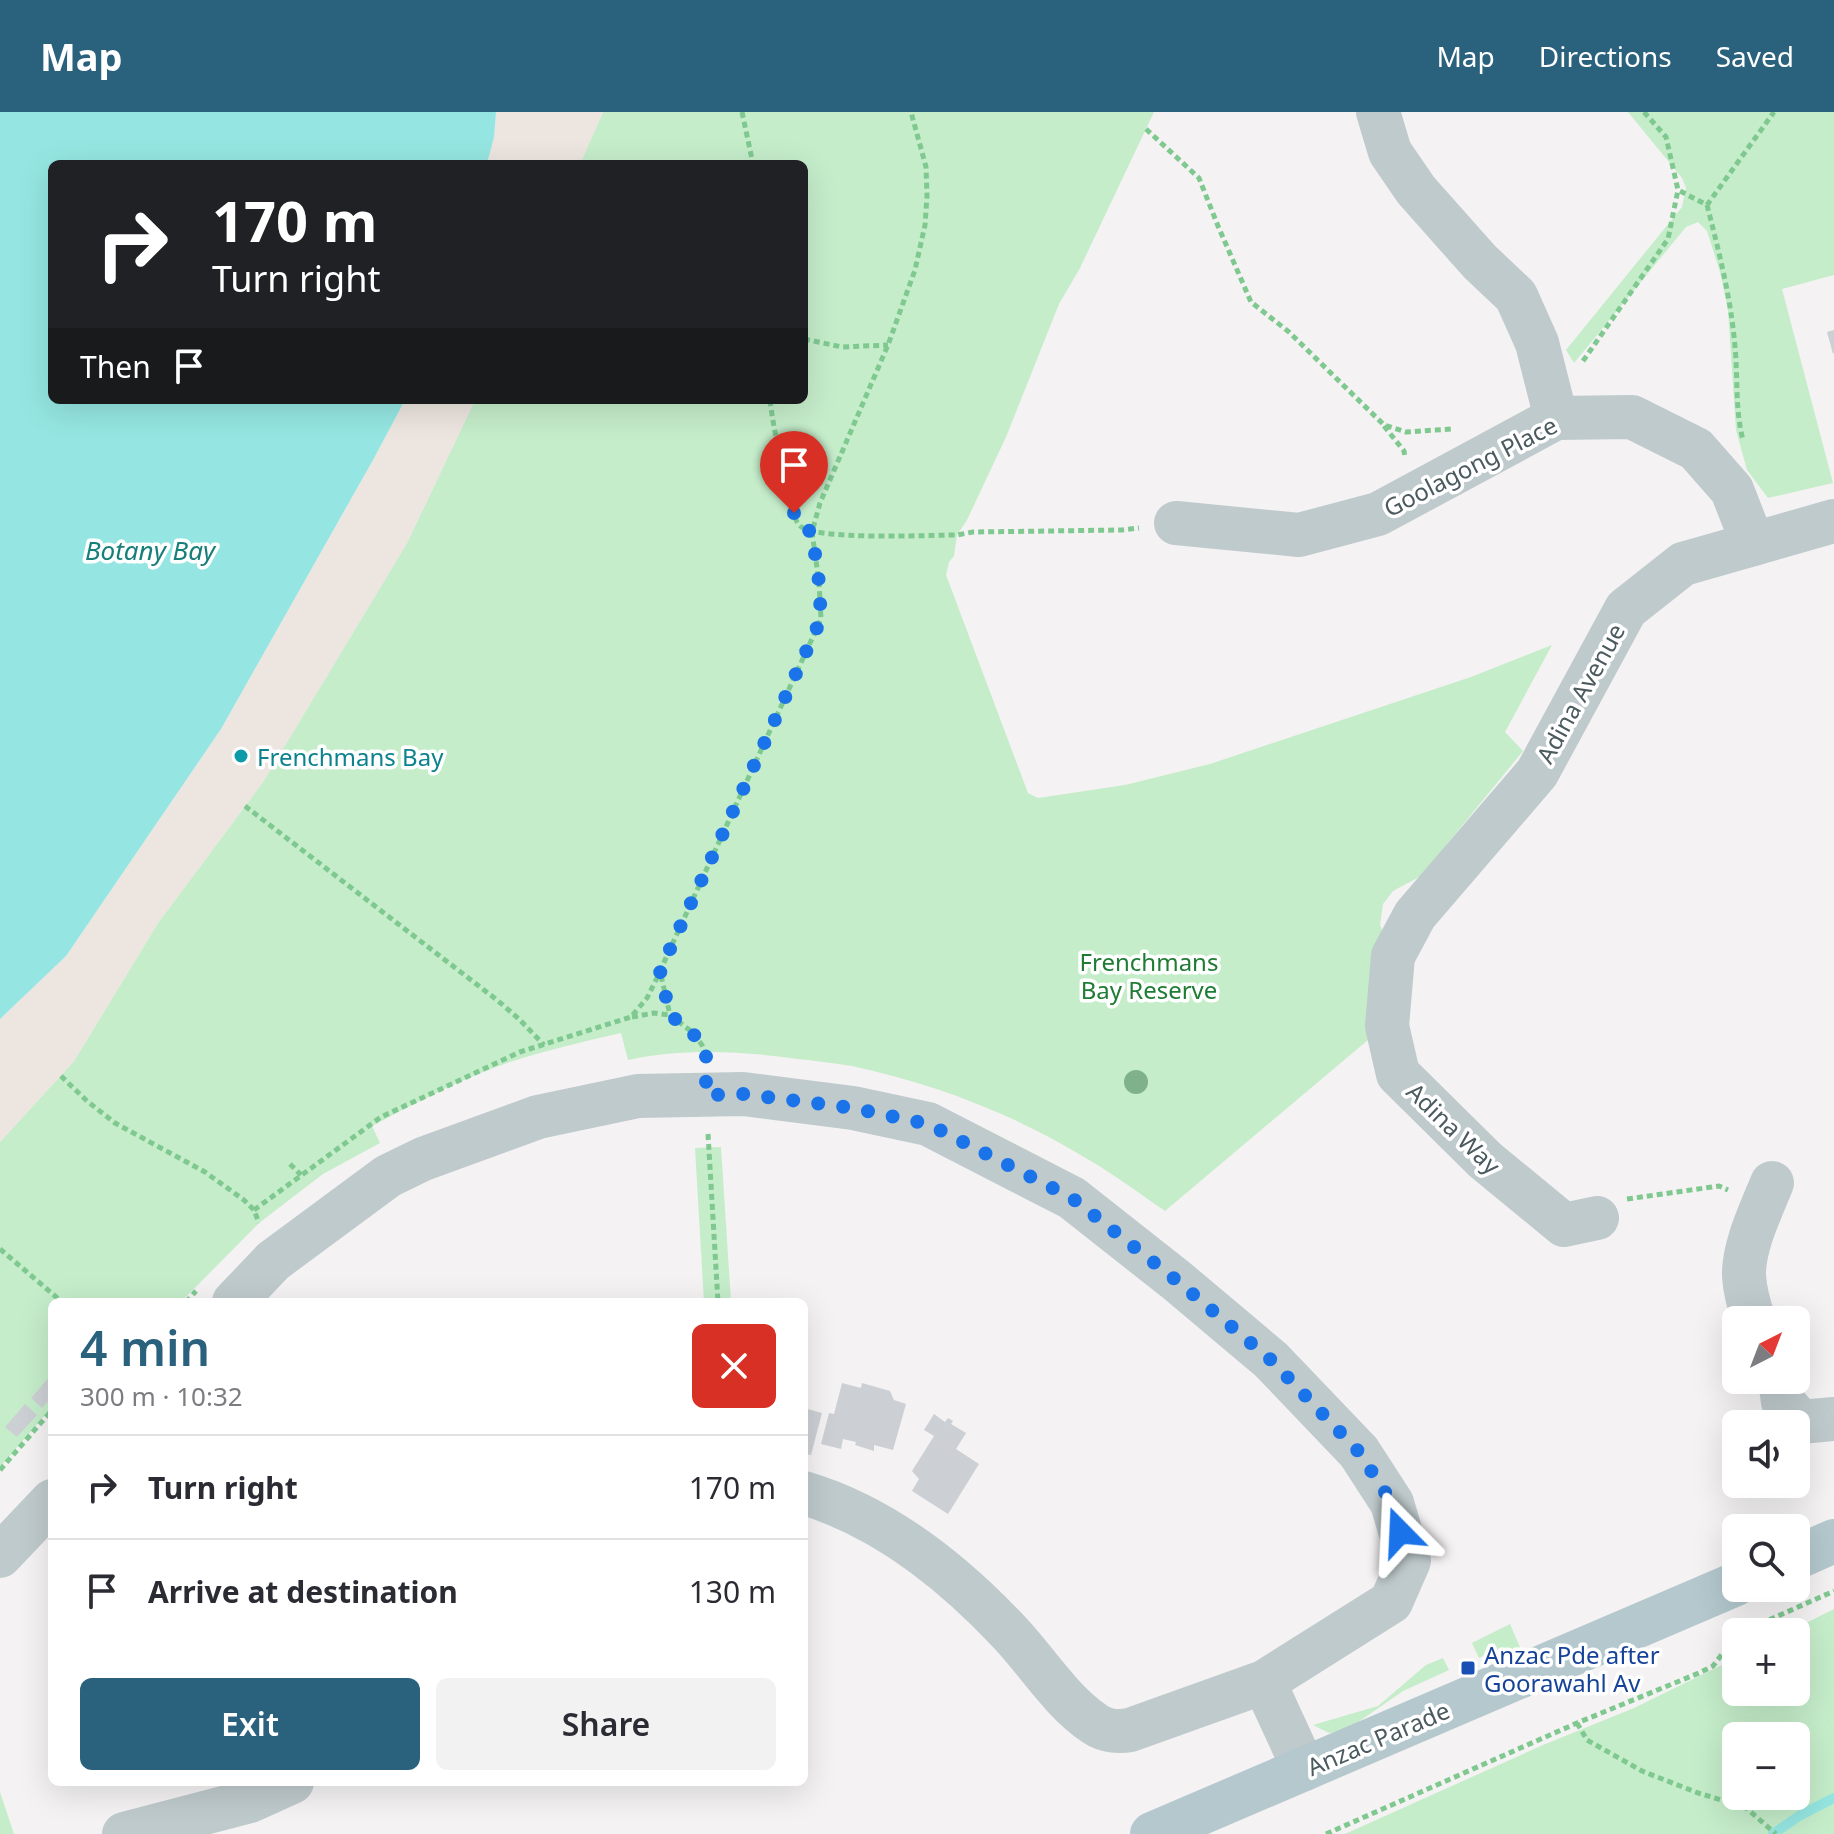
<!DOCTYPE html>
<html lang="en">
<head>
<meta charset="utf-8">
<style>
  :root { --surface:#fff; --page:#f2f2f3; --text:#2b2b33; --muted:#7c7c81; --line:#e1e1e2; --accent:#2a617d }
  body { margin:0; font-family:"Noto Sans",sans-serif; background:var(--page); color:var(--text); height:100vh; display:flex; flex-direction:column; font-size:30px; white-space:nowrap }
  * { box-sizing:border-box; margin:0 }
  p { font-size:26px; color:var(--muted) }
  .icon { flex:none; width:44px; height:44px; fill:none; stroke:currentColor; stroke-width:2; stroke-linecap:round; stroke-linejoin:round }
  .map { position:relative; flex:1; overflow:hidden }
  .sheet { position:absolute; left:48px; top:1186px; width:760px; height:488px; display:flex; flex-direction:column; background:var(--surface); border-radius:12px; box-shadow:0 8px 32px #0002 }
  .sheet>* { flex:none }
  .banner { position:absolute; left:48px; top:48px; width:760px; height:244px; border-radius:12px; box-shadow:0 8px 32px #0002; background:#202124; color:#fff; overflow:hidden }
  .needle { width:52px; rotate:42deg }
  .controls { position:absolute; left:1722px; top:1194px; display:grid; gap:16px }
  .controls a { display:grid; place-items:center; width:88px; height:88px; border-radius:12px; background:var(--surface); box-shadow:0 8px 32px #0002; font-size:40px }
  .pin { position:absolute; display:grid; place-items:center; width:68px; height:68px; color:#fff; margin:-82px -34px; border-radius:50% 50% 50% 0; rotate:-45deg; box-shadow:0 0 8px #0007 }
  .pin .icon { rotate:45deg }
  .me { position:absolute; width:88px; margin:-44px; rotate:339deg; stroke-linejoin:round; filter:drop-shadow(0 0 6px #0008) }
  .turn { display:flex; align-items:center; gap:28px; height:168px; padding:0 32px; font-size:36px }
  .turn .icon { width:104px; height:104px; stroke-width:2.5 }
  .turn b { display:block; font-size:56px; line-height:68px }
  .then { display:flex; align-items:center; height:76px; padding:0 32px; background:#0003; gap:16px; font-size:30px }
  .round { display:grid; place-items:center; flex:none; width:84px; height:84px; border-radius:12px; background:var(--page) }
  .summary { display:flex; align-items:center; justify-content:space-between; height:136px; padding:0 32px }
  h1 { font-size:48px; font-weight:600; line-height:60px; color:var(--accent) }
  .action { display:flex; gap:16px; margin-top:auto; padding:16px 32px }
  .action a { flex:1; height:92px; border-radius:12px; background:var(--accent); color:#fff; font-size:32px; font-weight:600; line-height:92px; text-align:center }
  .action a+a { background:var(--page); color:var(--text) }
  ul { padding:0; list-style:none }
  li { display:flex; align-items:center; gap:24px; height:104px; padding:0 32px; border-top:2px solid var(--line) }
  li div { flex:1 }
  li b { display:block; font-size:30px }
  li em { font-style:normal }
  header { display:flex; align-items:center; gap:48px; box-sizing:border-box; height:112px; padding:0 40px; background:var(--accent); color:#fff }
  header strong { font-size:38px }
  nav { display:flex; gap:44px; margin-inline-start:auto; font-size:28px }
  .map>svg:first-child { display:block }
  .green { fill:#c5edca; fill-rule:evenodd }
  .sand { fill:#ece5e0 }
  .water { fill:#95e6e2 }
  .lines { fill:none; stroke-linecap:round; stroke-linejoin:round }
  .stream { stroke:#95e6e2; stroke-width:10 }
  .building { fill:#ccd0d4 }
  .path { stroke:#7fc991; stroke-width:5; stroke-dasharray:6 4; stroke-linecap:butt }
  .minor { stroke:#bfcacd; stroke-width:44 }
  .major { stroke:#b4c8ce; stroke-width:44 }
  .tree { fill:#7fb18a }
  .route { stroke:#1a73e8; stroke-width:14; stroke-dasharray:0 25.2 }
  .culture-dot { fill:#0f9aa8; stroke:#fff; stroke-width:3 }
  .transit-dot { fill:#1a4fb4; stroke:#fff; stroke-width:3 }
  .labels { text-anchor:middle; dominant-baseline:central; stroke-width:7; stroke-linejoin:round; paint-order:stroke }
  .street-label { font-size:24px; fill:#4b5a5e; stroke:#fff }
  .culture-label { font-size:24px; fill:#0d838f; stroke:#fff; text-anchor:start }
  .park-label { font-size:24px; fill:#1f7c35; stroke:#fff }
  .transit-label { font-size:24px; fill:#164399; stroke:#fff; text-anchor:start }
  .water-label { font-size:26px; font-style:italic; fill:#167f79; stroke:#fff }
</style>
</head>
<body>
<header>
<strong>Map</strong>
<nav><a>Map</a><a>Directions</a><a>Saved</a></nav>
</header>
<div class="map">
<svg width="1834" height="1722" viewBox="0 0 1834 1722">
  <rect width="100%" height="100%" fill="#f4f2f2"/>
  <g class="green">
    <path d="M603 0H1154L1080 156 1059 192 1006 325 967 408 957 423 954 444 949 450 946 463 1028 681 1038 686 1125 673 1210 652 1471 565 1552 533 1505 620 1523 639 1421 764 1393 779 1383 792 1380 813 1390 838 1368 928 1165 1099C1140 1082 1115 1063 1089 1048 1016 1003 936 972 852 954 834 951 816 949 798 947 742 939 683 936 628 948L621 921C585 929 548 938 513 949 464 965 417 990 372 1014L380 1031 323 1062 259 1111 181 1190H52V1295L0 1355V1030L74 949 158 811 263 670 407 431 475 288H804V52H580Z"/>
    <path d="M1628 0H1834V163L1782 177 1833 371 1768 386 1747 358 1736 318 1728 198 1720 160 1707 119 1698 110 1686 115 1574 251 1566 238 1682 95 1686 76 1682 66Z"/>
    <path d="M721 1035 731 1190H704L695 1036Z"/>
    <path d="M1834 1497V1722H1345L1543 1633 1634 1596 1736 1546V1580H1796V1520H1788ZM1736 1624H1796V1684H1736Z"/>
    <path d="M1510 1512 1522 1540 1495 1538 1479 1546 1472 1531Z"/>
    <path d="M1443 1546 1449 1558 1403 1579 1351 1615 1337 1620 1329 1621 1313 1613 1378 1594 1426 1553Z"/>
    <path d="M0 1680 14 1722H0Z"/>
  </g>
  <g class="sand">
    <path d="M496 0H603L580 52H487L494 25Z"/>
    <path d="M405 288H475L407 431 263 670 158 811 74 949 0 1030V907L66 844 221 617 373 348Z"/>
  </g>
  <path class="water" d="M0 0H496L494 25 487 52H52V288H405L373 348 221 617 66 844 0 907Z"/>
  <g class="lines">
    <path class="stream" d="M1773 1722 1799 1704 1834 1686"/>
  </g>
  <g class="building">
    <path d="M1834 218V241L1833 242 1827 220Z"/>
    <path d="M52 1262V1285L42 1296 31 1286Z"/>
    <path d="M842 1271 861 1276 862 1271 890 1279 894 1288 906 1292 893 1338 874 1333V1339L855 1333 856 1330 843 1327 841 1337 821 1332 829 1301 834 1302Z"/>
    <path d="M25 1292 37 1303 17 1325 5 1315Z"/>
    <path d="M804 1296 822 1301 811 1343 804 1342Z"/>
    <path d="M934 1302 945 1310 948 1306 953 1309 951 1312 966 1321 956 1337 979 1352 948 1402 912 1379 919 1367 912 1359 934 1324 924 1318Z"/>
  </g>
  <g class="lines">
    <g class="path">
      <path d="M742 0 753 52"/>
      <path d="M1644 0 1666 25 1678 78 1707 93 1774 0"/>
      <path d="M1146 17 1199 66 1218 114 1251 190 1289 220 1384 313 1406 320 1451 317"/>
      <path d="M1707 93C1719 140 1731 186 1735 235 1738 266 1735 298 1743 328"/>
      <path d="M804 227 842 235 888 233"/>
      <path d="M1583 249 1668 127 1678 78"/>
      <path d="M770 288C773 313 778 336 784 360 788 375 790 401 799 413 812 429 931 423 957 423L973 420 1122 418 1139 416"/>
      <path d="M1384 314 1404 339 1405 345"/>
      <path d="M245 694 497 888 519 907 544 933"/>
      <path d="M632 905 654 901 670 903"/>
      <path d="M706 944 702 933 692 920 670 903 660 859 821 507 819 470 812 420 820 391 888 233 915 158 925 113 927 84 926 55 911 0"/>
      <path d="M61 964 87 989 115 1011 205 1060 244 1088 254 1098 259 1111"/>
      <path d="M708 1022 718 1190"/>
      <path d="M290 1052 301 1063"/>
      <path d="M1627 1087 1719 1074 1728 1078"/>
      <path d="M254 1098 381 1005 520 940 631 905 647 886 660 860"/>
      <path d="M0 1137 62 1190"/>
      <path d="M186 1190 196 1179"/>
      <path d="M0 1358 52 1298"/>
      <path d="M1742 1520 1834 1479"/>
      <path d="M1577 1611 1587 1628 1642 1659 1698 1681 1745 1695 1776 1722"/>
      <path d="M1326 1722 1577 1611 1699 1561 1713 1554 1736 1524"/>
    </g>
    <g class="minor">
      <path d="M1378 0 1390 40 1416 78 1480 150 1516 184 1537 231 1556 306"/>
      <path d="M1176 411 1299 423 1378 402 1556 306 1632 305 1696 337 1732 378 1753 432"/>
      <path d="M1597 1106 1564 1113 1485 1048 1398 962 1387 914 1393 844 1415 803 1537 661 1626 497 1683 452 1834 409"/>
      <path d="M234 1190 273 1149 388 1064 423 1047 538 1005 638 984 743 982 853 996 928 1012 1072 1086 1176 1168 1271 1248 1359 1340 1392 1391 1409 1449 1391 1490 1264 1570 1130 1618C1119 1620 1105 1619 1095 1612 1061 1589 1038 1551 1011 1522 954 1461 885 1405 804 1381"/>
      <path d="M1754 1208C1749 1194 1745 1179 1744 1164 1743 1135 1761 1098 1772 1071"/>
      <path d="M1780 1268 1783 1290 1801 1310 1834 1307"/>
      <path d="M0 1444 52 1389"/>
      <path d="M1264 1570 1304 1657"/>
      <path d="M124 1722 250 1689 292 1670"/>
    </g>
    <g class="major">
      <path d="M1796 1446 1834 1429"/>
      <path d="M1152 1722 1736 1472"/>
    </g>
  </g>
  <circle class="tree" cx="1136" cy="970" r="12"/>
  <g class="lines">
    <path class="route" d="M794 401 800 415 812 420 819 470 821 507 660 859 670 903 692 920 706 940V983L743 982 853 996 928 1012 1072 1086 1176 1168 1271 1248 1359 1340 1392 1391 1400 1420"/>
  </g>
  <circle class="culture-dot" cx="241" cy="644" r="8"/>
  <rect class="transit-dot" x="1460" y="1548" width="16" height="16" rx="4"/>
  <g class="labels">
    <g class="street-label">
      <text transform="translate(1470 354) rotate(-27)">Goolagong Place</text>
      <text transform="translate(1580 581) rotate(-61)">Adina Avenue</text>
      <text transform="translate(1454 1016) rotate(44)">Adina Way</text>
      <text transform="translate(1378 1626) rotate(-23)">Anzac Parade</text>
    </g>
    <g class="culture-label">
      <text x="257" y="644">Frenchmans Bay</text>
    </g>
    <g class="park-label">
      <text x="1149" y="849">Frenchmans<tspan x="1149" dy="28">Bay Reserve</tspan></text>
    </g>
    <g class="transit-label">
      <text x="1484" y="1542">Anzac Pde after<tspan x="1484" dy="28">Goorawahl Av</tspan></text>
    </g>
    <g class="water-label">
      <text x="150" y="438">Botany Bay</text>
    </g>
  </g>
</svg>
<div class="controls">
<a><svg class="needle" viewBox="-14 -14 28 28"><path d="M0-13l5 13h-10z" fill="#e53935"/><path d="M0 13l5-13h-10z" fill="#7c7c81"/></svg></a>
<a><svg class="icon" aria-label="sound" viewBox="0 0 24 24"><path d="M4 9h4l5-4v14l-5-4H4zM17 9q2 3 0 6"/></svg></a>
<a><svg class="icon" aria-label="search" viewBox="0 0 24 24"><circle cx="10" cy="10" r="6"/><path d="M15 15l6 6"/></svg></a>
<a>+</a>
<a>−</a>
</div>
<div class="pin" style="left:794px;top:401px;background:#d93025"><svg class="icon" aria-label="arrive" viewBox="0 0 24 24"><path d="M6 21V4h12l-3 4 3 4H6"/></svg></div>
<svg class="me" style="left:1400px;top:1420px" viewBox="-20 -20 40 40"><path d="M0-17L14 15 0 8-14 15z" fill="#1a73e8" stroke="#fff" stroke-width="4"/></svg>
<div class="banner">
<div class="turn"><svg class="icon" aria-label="right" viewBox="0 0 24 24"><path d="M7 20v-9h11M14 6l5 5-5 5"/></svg><div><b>170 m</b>Turn right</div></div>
<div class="then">Then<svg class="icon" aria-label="arrive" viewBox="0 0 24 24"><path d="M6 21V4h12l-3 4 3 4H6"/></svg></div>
</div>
<section class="sheet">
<div class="summary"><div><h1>4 min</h1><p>300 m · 10:32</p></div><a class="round" style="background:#d93025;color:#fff"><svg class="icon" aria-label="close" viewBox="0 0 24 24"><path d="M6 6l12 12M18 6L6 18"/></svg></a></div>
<ul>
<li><svg class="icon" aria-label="right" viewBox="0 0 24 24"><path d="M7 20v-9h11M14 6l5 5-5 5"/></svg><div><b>Turn right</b></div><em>170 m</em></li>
<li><svg class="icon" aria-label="arrive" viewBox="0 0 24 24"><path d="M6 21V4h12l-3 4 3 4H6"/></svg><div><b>Arrive at destination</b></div><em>130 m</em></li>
</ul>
<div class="action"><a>Exit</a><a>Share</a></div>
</section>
</div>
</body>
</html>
